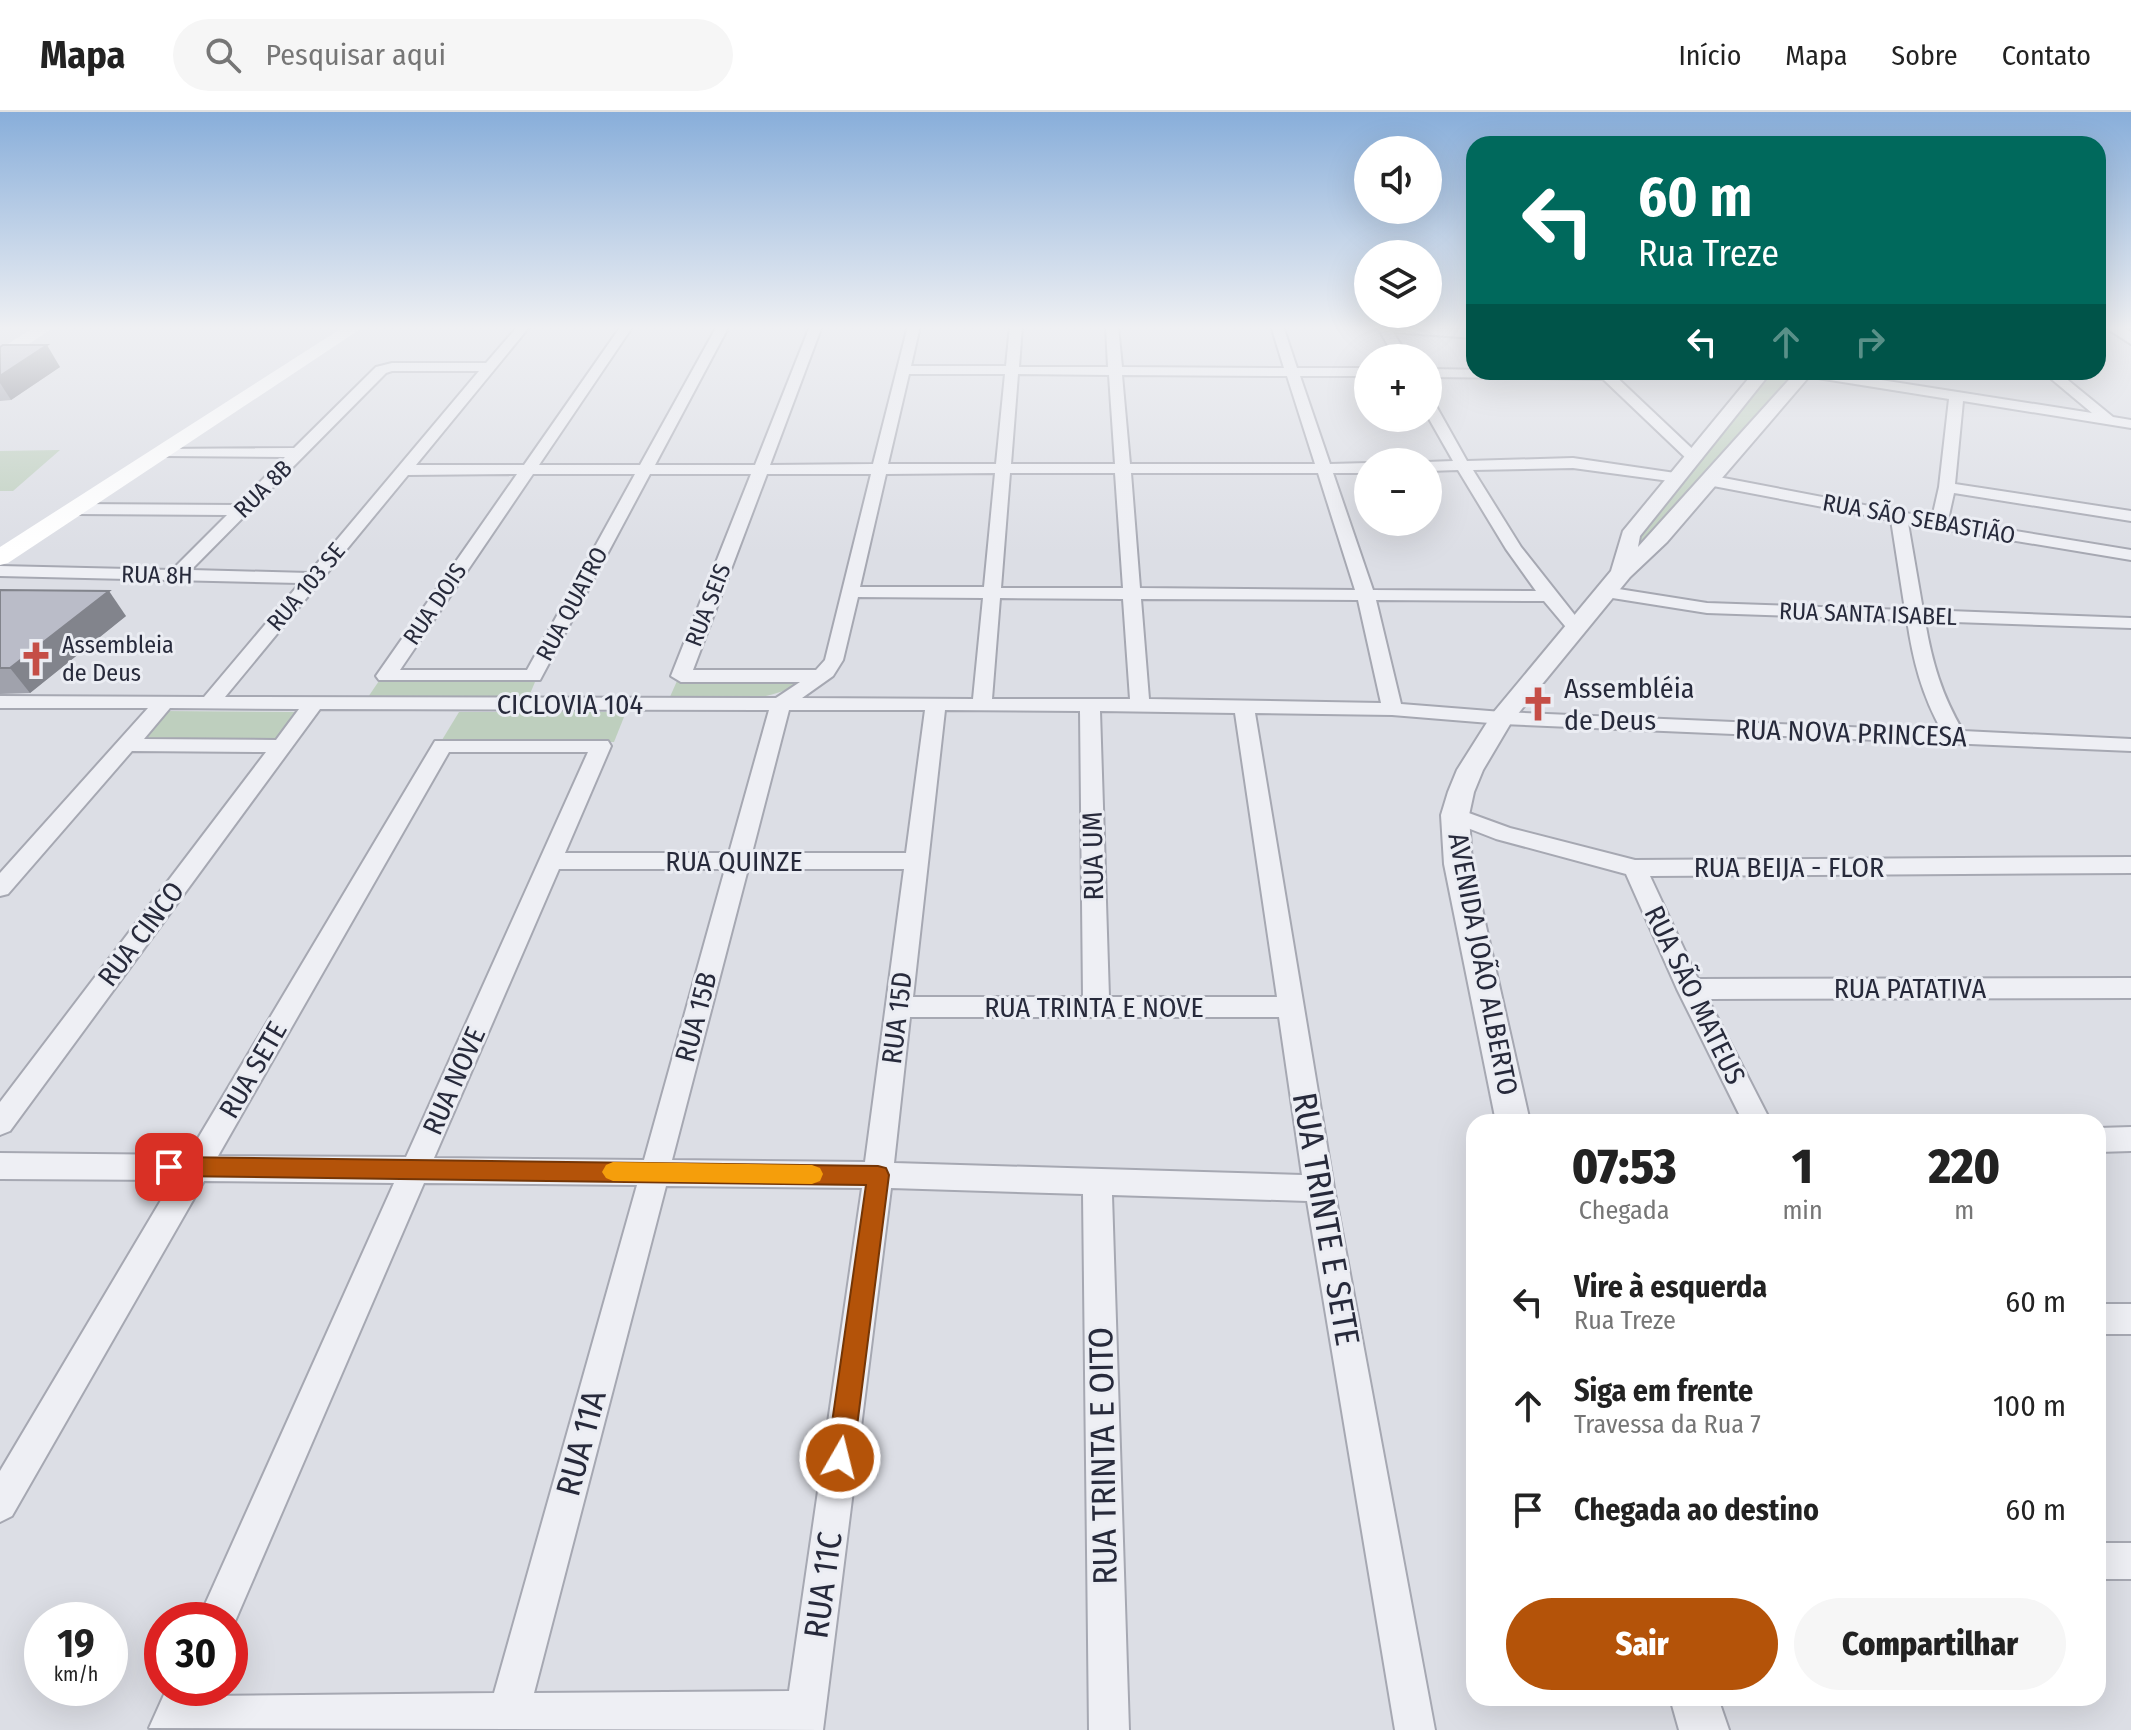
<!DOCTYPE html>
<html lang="pt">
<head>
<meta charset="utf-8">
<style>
  :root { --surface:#fff; --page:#f6f6f6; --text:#222; --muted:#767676; --line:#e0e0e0; --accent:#b45309 }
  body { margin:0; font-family:"Fira Sans Condensed",sans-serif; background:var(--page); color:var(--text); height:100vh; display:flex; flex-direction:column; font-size:30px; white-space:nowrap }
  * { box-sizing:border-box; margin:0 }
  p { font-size:26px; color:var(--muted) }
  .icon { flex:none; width:44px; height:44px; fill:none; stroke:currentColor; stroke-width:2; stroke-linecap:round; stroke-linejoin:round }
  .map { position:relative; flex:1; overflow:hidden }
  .panel { position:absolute; left:1466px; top:1002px; width:640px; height:592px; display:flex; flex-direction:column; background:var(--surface); border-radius:24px; box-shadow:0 8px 32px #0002 }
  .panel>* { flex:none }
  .guide { position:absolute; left:1466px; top:24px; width:640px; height:244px; border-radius:24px; box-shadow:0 8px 32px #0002; background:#00695c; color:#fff; overflow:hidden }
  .tools { position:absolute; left:1354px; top:24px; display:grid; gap:16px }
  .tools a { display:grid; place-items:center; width:88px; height:88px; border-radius:50%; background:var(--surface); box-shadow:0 8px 32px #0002; font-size:40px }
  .speed { position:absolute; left:24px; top:1490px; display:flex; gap:16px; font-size:40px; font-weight:700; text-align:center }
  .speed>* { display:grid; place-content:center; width:104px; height:104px; border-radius:50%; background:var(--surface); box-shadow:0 8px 32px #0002; line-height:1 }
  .speed small { font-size:20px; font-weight:400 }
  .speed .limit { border:12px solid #d22; background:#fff; color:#111 }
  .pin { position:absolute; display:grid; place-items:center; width:68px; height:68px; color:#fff; margin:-34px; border-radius:16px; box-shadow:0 4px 12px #0006 }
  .me { position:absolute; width:88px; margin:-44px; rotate:8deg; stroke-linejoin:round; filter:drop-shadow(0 0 6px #0008) }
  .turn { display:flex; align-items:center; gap:28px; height:168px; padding:0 40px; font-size:36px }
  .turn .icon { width:104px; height:104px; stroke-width:2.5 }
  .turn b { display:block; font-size:56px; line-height:68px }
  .lanes { display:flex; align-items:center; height:76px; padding:0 40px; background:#0003; justify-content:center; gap:40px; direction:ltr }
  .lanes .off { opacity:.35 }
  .eta { display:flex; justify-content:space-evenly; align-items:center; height:136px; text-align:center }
  .eta b { font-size:48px; font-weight:800; line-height:56px }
  .button { display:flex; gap:16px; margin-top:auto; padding:16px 40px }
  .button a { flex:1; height:92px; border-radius:48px; background:var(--accent); color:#fff; font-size:32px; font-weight:800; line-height:92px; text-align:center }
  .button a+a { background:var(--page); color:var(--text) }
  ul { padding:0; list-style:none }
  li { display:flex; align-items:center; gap:24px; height:104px; padding:0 40px }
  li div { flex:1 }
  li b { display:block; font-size:30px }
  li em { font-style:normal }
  header { display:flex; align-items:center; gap:48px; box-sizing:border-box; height:112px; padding:0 40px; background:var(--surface); border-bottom:2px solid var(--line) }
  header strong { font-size:38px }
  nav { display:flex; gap:44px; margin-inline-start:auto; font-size:28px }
  .search { width:560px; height:72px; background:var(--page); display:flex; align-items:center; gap:20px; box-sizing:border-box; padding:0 28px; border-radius:44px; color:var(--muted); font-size:30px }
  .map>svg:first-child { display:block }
  .green { fill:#becfbe }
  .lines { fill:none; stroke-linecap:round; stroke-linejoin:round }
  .minor-casing { stroke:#a6a8b2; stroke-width:4 }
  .tertiary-casing { stroke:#a6a8b2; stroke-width:4 }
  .minor { fill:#eeeff4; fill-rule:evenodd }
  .tertiary { fill:#eeeff4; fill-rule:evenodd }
  .secondary { fill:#fff; fill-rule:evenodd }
  .wall { fill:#a0a2ac }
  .shaded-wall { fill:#82848c }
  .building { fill:#babcc8; stroke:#82848c; stroke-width:2 }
  .route { fill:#b45309; stroke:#753606; stroke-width:2 }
  .slow { fill:#f59e0b }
  .labels { text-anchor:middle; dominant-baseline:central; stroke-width:6; stroke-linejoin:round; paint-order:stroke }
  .far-street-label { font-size:24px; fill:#272a3b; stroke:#ebedf3 }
  .far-poi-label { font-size:24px; fill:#272a3b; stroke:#ebedf3; text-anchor:start }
  .poi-label { font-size:28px; fill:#272a3b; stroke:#ebedf3; text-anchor:start }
  .street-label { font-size:28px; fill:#272a3b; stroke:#ebedf3 }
  .near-street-label { font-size:34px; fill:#272a3b; stroke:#ebedf3 }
</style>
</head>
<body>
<header>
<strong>Mapa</strong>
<div class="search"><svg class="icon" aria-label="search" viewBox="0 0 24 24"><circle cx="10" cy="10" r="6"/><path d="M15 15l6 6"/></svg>Pesquisar aqui</div>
<nav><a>Início</a><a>Mapa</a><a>Sobre</a><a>Contato</a></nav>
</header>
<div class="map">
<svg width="2131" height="1618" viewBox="0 0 2131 1618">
  <rect width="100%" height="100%" fill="#dcdee5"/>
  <g class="green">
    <path d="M1769 260H1794L1632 448 1640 423Z"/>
    <path d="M60 338 13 379H0V339Z"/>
    <path d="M379 569 535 570 527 589 366 588Z"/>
    <path d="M677 569 800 570C763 595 713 586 669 587Z"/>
    <path d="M164 599 301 600 280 628 139 627Z"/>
    <path d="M459 600H626L614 630 442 628Z"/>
  </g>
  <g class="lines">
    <g class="minor-casing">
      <g id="minor">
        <path d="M518 214H530L416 353H524L621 214H633L539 353H640L717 214H729L655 353H755L810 214H822L770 353 873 352 908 214H920L911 254H1006L1010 214H1022L1019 255H1108L1106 214H1118L1122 255 1284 256 1271 214H1283L1297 256H1368V264H1300L1330 352 1368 351V361H1333L1373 478 1536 479 1506 437 1458 358 1428 359 1426 350 1453 349 1428 305V288L1435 292 1467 349 1573 346 1682 362V368L1677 370 1573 356 1473 358 1521 435 1585 516 1582 520H1570L1544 489 1376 488 1401 592 1502 600 1942 619C1922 583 1913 549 1907 508L1707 501 1606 485 1597 480 1606 475 1707 491 1905 498 1891 408 1708 373 1700 368 1708 363 1932 406 1939 375 1949 287 1805 264 1798 260H1830L2092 301 2043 260H2058L2113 305 2131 308V316L1963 289 1955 372 2131 399V409L1954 381 1948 408 2131 438V448L1908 411 1923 498 2131 506V516L1925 509C1932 550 1942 584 1963 619L2131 627V639L1502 612 1392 603 1255 601 1334 1076 1435 1618H1395L1307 1089 1112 1083 1129 1618H1089L1083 1082 891 1076 823 1618 149 1616 167 1576H206L203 1584 494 1581 637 1073 424 1071 230 1521V1508H198L394 1071 204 1069 12 1404 0 1410V1359L173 1068 0 1067V1041L188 1043 435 629H608L611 634 565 741H729L769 598 320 597 10 1019 0 1023V990L266 640 132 639 8 782 0 784V761L148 596H0V584L204 585 300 471 0 464V454L172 458 227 403 76 402 68 397 76 392 237 393 285 345 164 344 159 343V337L294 336 376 255 392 251H486ZM392 259H479L309 461 191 458 386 261ZM909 262H1005L996 352H888ZM1018 262 1109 263 1115 352H1011ZM1122 263 1287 264 1315 352H1130ZM995 361 984 475H860L886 362ZM1010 361H1115L1123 476H1001ZM1131 361H1318L1355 478 1140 476ZM517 362 376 564 379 568H540L650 362H751L671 564 681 570H800L776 586 225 585 408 363ZM533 362H635L527 558H400ZM767 362H871L825 548 816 558H693ZM858 485 983 486 973 587 802 586 833 564 843 548ZM1000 486 1123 487 1130 587H992ZM1141 487 1358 488 1381 591 1149 587ZM170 596 299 597 276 628 144 627ZM789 598H925L906 741H752ZM945 598 1080 599 1083 885H913ZM1100 599 1235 601 1277 885H1109ZM449 640H588L406 1045 218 1044ZM559 757H725L644 1048 434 1046ZM748 757H904L865 1050 672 1048ZM910 905H1279L1302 1063 894 1051ZM666 1074 862 1076 789 1579 534 1581Z"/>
        <path d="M1377 214 1474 218V226L1393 220 1409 246H1395Z"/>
        <path d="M1428 257 1611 260 1702 346 1694 351 1689 349 1603 267 1428 265Z"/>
        <path d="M1455 696 1510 716 1635 748 2131 745V761L1650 764 1698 867 2131 866V886L1708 887 1771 1010H1743L1677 877 1626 762 1496 727 1447 708 1444 703 1447 698Z"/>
        <path d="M2131 1015V1039L2098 1040V1016Z"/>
        <rect x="2098" y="1192" width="33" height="30"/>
        <rect x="2098" y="1431" width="33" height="36"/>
      </g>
    </g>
    <g class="tertiary-casing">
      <g id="tertiary">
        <path d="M2103 214H2120L2131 220V232Z"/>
        <path d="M1754 260H1771L1640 424 1638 435 1796 260H1813L1667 430 1630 465 1512 609 1483 658 1474 680 1469 703 1472 752 1530 1010H1496L1444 752 1441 703 1448 680 1457 658 1493 601 1611 459 1623 419Z"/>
        <path d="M1670 1586H1718L1729 1618H1679Z"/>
      </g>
    </g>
    <use href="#minor" class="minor"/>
    <use href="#tertiary" class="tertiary"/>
    <g class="secondary">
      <path d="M36 214H56L0 251V237Z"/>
      <path d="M345 214H365L8 451 0 453V435Z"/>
    </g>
  </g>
  <g class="wall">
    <path d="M0 235 60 255 11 288 0 289Z"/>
    <path d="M0 478 126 504 30 581 0 582Z"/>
  </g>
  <g class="shaded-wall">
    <path d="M47 233 60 255 11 288 0 271V264Z"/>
    <path d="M109 479 126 504 30 581 10 556Z"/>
  </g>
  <g class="building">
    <path d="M3 233H47L0 264V235Z"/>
    <path d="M0 478 109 479 10 556H0Z"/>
  </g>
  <linearGradient id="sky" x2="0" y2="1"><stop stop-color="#88aeda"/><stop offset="0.49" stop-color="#eff0f3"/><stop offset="1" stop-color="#eff0f3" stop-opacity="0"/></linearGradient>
  <rect width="2131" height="440" fill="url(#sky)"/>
  <path class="route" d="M169 1045 878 1054 886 1056 889 1063 853 1346 849 1356 840 1359 831 1356 827 1346 866 1073 169 1064 161 1061 158 1055 161 1048Z"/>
  <path class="slow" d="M613 1050 812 1053 820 1056 823 1062 820 1069 812 1072 613 1069 606 1066 602 1060 606 1053Z"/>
  <defs>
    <g id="church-bare" transform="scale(2.76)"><path d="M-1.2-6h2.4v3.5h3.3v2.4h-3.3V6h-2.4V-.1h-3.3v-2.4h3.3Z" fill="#c54e46" stroke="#ebedf3" stroke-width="2.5" paint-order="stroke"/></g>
  </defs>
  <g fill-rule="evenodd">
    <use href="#church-bare" x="36" y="547"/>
    <use href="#church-bare" x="1538" y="592"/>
  </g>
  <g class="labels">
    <g class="far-street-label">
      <text transform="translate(263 377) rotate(-45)">RUA 8B</text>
      <text transform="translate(1919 407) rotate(10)">RUA SÃO SEBASTIÃO</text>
      <text transform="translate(157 463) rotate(1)">RUA 8H</text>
      <text transform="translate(306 475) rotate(-50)">RUA 103 SE</text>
      <text transform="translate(435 492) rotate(-56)">RUA DOIS</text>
      <text transform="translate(572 492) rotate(-62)">RUA QUATRO</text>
      <text transform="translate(708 493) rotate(-69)">RUA SEIS</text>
      <text transform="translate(1868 502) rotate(2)">RUA SANTA ISABEL</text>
    </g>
    <g class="far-poi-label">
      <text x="62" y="533">Assembleia<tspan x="62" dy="28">de Deus</tspan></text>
    </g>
    <g class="poi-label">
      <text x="1564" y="576">Assembléia<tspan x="1564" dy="32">de Deus</tspan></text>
    </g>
    <g class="street-label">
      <text x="570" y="592">CICLOVIA 104</text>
      <text transform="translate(1851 621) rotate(2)">RUA NOVA PRINCESA</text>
      <text transform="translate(1093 744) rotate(-91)">RUA UM</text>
      <text x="734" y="749">RUA QUINZE</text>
      <text x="1789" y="755">RUA BEIJA - FLOR</text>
      <text transform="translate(141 822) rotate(-53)">RUA CINCO</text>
      <text transform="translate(1483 852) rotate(79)">AVENIDA JOÃO ALBERTO</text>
      <text x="1910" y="876">RUA PATATIVA</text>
      <text transform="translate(1695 883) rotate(64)">RUA SÃO MATEUS</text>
      <text x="1094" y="895">RUA TRINTA E NOVE</text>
      <text transform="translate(696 905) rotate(-75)">RUA 15B</text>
      <text transform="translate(897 906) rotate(-83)">RUA 15D</text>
      <text transform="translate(253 958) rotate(-60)">RUA SETE</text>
      <text transform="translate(454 969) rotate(-66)">RUA NOVE</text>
    </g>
    <g class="near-street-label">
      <text transform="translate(1326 1107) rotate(80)">RUA TRINTE E SETE</text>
      <text transform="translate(581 1331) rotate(-75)">RUA 11A</text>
      <text transform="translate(1103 1344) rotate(-91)">RUA TRINTA E OITO</text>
      <text transform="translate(823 1473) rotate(-82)">RUA 11C</text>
    </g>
  </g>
</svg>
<div class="tools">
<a><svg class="icon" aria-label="sound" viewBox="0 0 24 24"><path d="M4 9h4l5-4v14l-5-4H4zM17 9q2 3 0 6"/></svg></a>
<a><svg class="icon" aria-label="layers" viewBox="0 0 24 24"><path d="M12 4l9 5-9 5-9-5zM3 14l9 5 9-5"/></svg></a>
<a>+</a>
<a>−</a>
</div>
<div class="speed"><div>19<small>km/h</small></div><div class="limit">30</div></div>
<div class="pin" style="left:169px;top:1055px;background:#d93025"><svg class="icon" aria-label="arrive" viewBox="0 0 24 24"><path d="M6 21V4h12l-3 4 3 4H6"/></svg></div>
<svg class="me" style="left:840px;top:1346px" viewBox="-20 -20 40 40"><circle r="17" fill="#b45309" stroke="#fff" stroke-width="3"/><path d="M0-11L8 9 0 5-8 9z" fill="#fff"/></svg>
<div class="guide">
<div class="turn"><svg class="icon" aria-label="left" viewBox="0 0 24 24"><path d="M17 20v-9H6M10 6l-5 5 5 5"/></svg><div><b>60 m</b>Rua Treze</div></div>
<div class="lanes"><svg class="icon" aria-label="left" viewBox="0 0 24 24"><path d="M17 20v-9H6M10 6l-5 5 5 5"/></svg><svg class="icon off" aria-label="ahead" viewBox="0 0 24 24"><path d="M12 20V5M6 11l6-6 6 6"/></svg><svg class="icon off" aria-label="right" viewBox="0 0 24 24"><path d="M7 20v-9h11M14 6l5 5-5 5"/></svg></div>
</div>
<section class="panel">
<div class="eta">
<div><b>07:53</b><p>Chegada</p></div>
<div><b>1</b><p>min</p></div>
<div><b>220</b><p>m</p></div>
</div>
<ul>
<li><svg class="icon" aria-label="left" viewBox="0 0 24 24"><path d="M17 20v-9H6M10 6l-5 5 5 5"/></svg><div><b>Vire à esquerda</b><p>Rua Treze</p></div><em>60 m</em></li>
<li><svg class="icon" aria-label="ahead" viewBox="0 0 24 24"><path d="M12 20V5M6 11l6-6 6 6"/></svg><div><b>Siga em frente</b><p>Travessa da Rua 7</p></div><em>100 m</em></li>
<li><svg class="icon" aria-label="arrive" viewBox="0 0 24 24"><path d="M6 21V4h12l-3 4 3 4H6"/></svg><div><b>Chegada ao destino</b></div><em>60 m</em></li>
</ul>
<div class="button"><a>Sair</a><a>Compartilhar</a></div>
</section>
</div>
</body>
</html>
